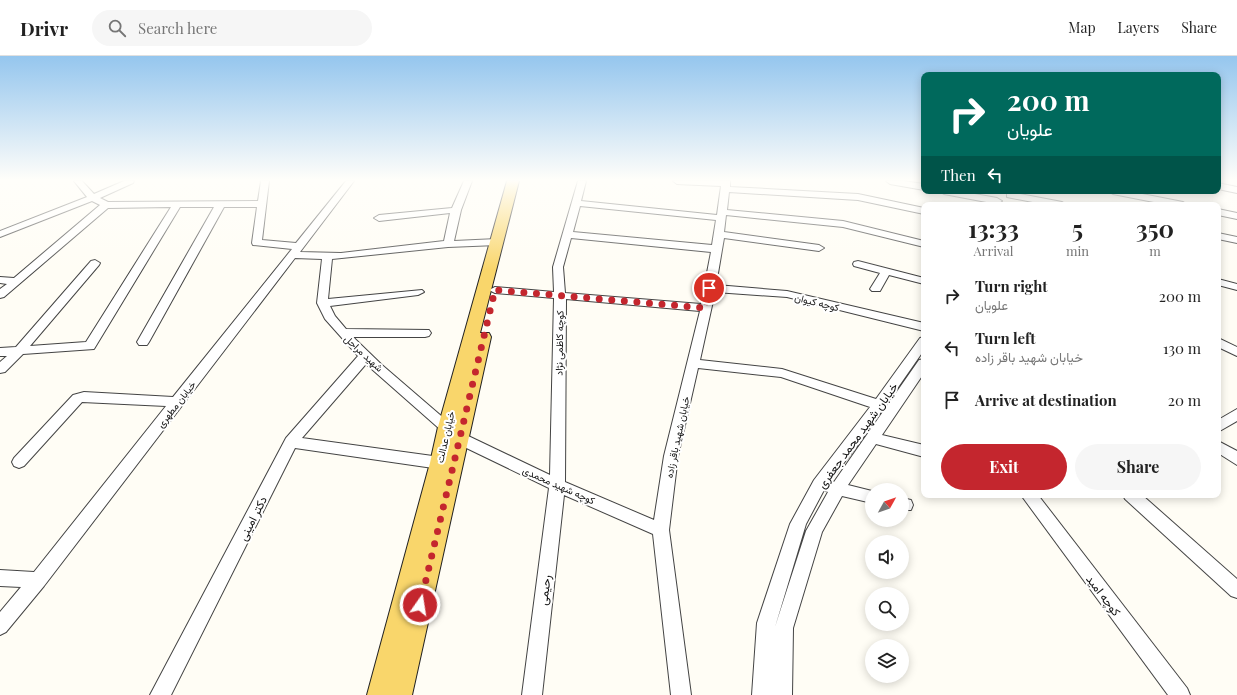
<!DOCTYPE html>
<html lang="en">
<head>
<meta charset="utf-8">
<style>
  :root { --surface:#fff; --page:#f6f6f6; --text:#222; --muted:#767676; --line:#e0e0e0; --accent:#c4262e }
  body { margin:0; font-family:"Playfair Display",Vazirmatn,serif; background:var(--page); color:var(--text); height:100vh; display:flex; flex-direction:column; font-size:15px; white-space:nowrap }
  * { box-sizing:border-box; margin:0 }
  p { font-size:13px; color:var(--muted) }
  .icon { flex:none; width:22px; height:22px; fill:none; stroke:currentColor; stroke-width:2; stroke-linecap:round; stroke-linejoin:round }
  .map { position:relative; flex:1; overflow:hidden }
  .side { position:absolute; left:921px; top:146px; width:300px; height:296px; display:flex; flex-direction:column; background:var(--surface); border-radius:8px; box-shadow:0 2px 10px #0003 }
  .side>* { flex:none }
  .top-card { position:absolute; left:921px; top:16px; width:300px; height:122px; border-radius:8px; box-shadow:0 2px 10px #0003; background:#00695c; color:#fff; overflow:hidden }
  .needle { width:26px; rotate:50deg }
  .tools { position:absolute; left:865px; top:427px; display:grid; gap:8px }
  .tools a { display:grid; place-items:center; width:44px; height:44px; border-radius:50%; background:var(--surface); box-shadow:0 2px 10px #0003; font-size:20px }
  .pin { position:absolute; display:grid; place-items:center; width:34px; height:34px; color:#fff; margin:-17px; border:2px solid #fff; border-radius:50%; box-shadow:0 1px 4px #0007 }
  .me { position:absolute; width:44px; margin:-22px; rotate:13deg; stroke-linejoin:round; filter:drop-shadow(0 0 3px #0008) }
  .turn { display:flex; align-items:center; gap:14px; height:84px; padding:0 20px; font-size:18px }
  .turn .icon { width:52px; height:52px; stroke-width:2.5 }
  .turn b { display:block; font-size:28px; line-height:34px }
  .then { display:flex; align-items:center; height:38px; padding:0 20px; background:#0003; gap:8px; font-size:15px }
  .eta { display:flex; justify-content:space-evenly; align-items:center; height:68px; text-align:center }
  .eta b { font-size:24px; font-weight:700; line-height:28px }
  .cta { display:flex; gap:8px; margin-top:auto; padding:8px 20px }
  .cta a { flex:1; height:46px; border-radius:24px; background:var(--accent); color:#fff; font-size:16px; font-weight:700; line-height:46px; text-align:center }
  .cta a+a { background:var(--page); color:var(--text) }
  ul { padding:0; list-style:none }
  li { display:flex; align-items:center; gap:12px; height:52px; padding:0 20px }
  li div { flex:1 }
  li b { display:block; font-size:15px }
  li em { font-style:normal }
  header { display:flex; align-items:center; gap:24px; box-sizing:border-box; height:56px; padding:0 20px; background:var(--surface); border-bottom:1px solid var(--line) }
  header strong { font-size:19px }
  nav { display:flex; gap:22px; margin-inline-start:auto; font-size:14px }
  .search { width:280px; height:36px; background:var(--page); display:flex; align-items:center; gap:10px; box-sizing:border-box; padding:0 14px; border-radius:22px; color:var(--muted); font-size:15px }
  .map>svg:first-child { display:block }
  .lines { fill:none; stroke-linecap:round; stroke-linejoin:round }
  .minor-casing { stroke:#444; stroke-width:2 }
  .major-casing { stroke:#222; stroke-width:2 }
  .minor { fill:#fff; fill-rule:evenodd }
  .major { fill:#f9d66b; fill-rule:evenodd }
  .route { stroke:#c4262e; stroke-width:7; stroke-dasharray:0 12.6 }
  .labels { text-anchor:middle; dominant-baseline:central; stroke-width:4; stroke-linejoin:round; paint-order:stroke }
  .street-label { font-size:10px; fill:#111; stroke:#fff }
  .near-street-label { font-size:12px; fill:#111; stroke:#fff }
</style>
</head>
<body>
<header>
<strong>Drivr</strong>
<div class="search"><svg class="icon" aria-label="search" viewBox="0 0 24 24"><circle cx="10" cy="10" r="6"/><path d="M15 15l6 6"/></svg>Search here</div>
<nav><a>Map</a><a>Layers</a><a>Share</a></nav>
</header>
<div class="map">
<svg width="1237" height="639" viewBox="0 0 1237 639">
  <rect width="100%" height="100%" fill="#fffdf5"/>
  <g class="lines">
    <g class="minor-casing">
      <g id="minor">
        <path d="M74 125H82L94 138 124 125H134L133 127 100 142 108 146 258 145 261 125H269L262 184 296 187 346 125H354L300 196 341 197 444 185 450 157 379 165 374 162 379 159 452 152 464 125H472L461 154 454 185 497 183 502 186 497 189 448 191 332 203 328 243 422 234 424 236 418 239 330 250 335 260 346 273 429 274 431 277 429 280 425 281H353L382 309 454 371 452 375 447 376 442 375 366 308 302 382 440 401 445 403 447 407 445 411 440 413 295 392 171 639H150L286 382 358 300 325 263 317 247 322 203 295 202 44 530 6 576 0 579V556L21 531 0 530V514L34 516 166 350 82 346 24 410 19 412 14 410 12 406 14 402 73 339 84 336 173 341 292 193 253 189 252 187 257 151H224L149 286 147 289H139L137 286 214 151H180L94 293 23 298 5 316 0 317V306L7 300H0V292L16 291 91 205 95 204 100 207 99 209 30 290 86 286 171 151 108 152 4 241 0 242V233L7 228 0 227V221L14 222 100 149 92 145 0 181V175L87 141Z"/>
        <path d="M578 125H586L581 145 717 159 721 130 677 128 673 125H730V131L858 138 924 152V158L858 144 729 136 727 154 843 165 924 185V191L843 171 726 159 724 176 819 189 824 192 819 195 724 182 716 229 787 235 924 267V275L787 241 715 236 700 304 782 313 876 343 920 282 924 281V294L860 386 830 425 834 426 919 304 924 303V317L882 379 924 389V401L876 388 848 429 872 435V447L842 440 822 476 793 572 792 639H772L773 605 772 639H752L757 567 790 468 814 424 870 351 781 321 698 312 678 400 669 474 691 639H671L653 478 564 439 542 639H522L549 432 454 386 452 382 454 378 459 377 464 378 550 419 554 242 495 237 489 234 495 231 554 236 553 211ZM580 150 716 164 712 189 573 176ZM571 182 711 196 701 248 565 237 563 211ZM566 243 700 255 664 400 654 464 565 426ZM824 434 828 436 806 475 775 571 806 468Z"/>
        <path d="M886 125H903L924 128V134L890 128Z"/>
        <path d="M1218 127 1237 131V137L1218 133Z"/>
        <path d="M939 135H958L997 142 1002 145 997 148 944 138Z"/>
        <path d="M1108 135H1127L1183 146 1188 149H1169L1113 138Z"/>
        <path d="M1010 136 1062 146 1067 149H1048L1007 141V137Z"/>
        <path d="M1218 153 1237 157V163L1218 159Z"/>
        <path d="M1218 177 1237 181V187L1218 183Z"/>
        <path d="M858 205 924 222V228L889 219 880 235H872L870 233 880 217 854 210 853 208 854 206Z"/>
        <path d="M1218 223 1237 228V234L1218 229Z"/>
        <path d="M1218 282 1237 291V300L1218 291Z"/>
        <path d="M1237 353V365L1218 376V364Z"/>
        <path d="M1218 385 1237 395V409L1218 397Z"/>
        <path d="M1021 439H1038L1187 632 1190 639H1168Z"/>
        <path d="M1123 439H1142L1237 523V542L1231 540 1125 443Z"/>
        <path d="M902 442 911 444 913 449 911 454H902Z"/>
      </g>
    </g>
    <g class="major-casing">
      <path id="major" d="M507 125H519L480 277H489L491 281 412 639H367L430 407 438 371Z"/>
    </g>
    <use href="#minor" class="minor"/>
    <use href="#major" class="major"/>
  </g>
  <linearGradient id="sky" x2="0" y2="1"><stop stop-color="#95c6ee"/><stop offset="0.58" stop-color="#fffefa"/><stop offset="1" stop-color="#fffefa" stop-opacity="0"/></linearGradient>
  <rect width="1237" height="214" fill="url(#sky)"/>
  <g class="lines">
    <path class="route" d="M420 549 495 234 706 252 709 232"/>
  </g>
  <g class="labels">
    <g class="street-label">
      <text transform="translate(817 246) rotate(14)">کوچه کیوان</text>
      <text transform="translate(559 287) rotate(-89)">کوچه کاظمی نژاد</text>
      <text transform="translate(364 297) rotate(43)">شهید مراحل</text>
      <text transform="translate(176 348) rotate(-52)">خیابان مطهری</text>
      <text transform="translate(445 381) rotate(-77)">خیابان عدالت</text>
      <text transform="translate(677 381) rotate(-78)">خیابان شهید باقر زاده</text>
      <text transform="translate(559 429) rotate(24)">کوچه شهید محمدی</text>
    </g>
    <g class="near-street-label">
      <text transform="translate(857 379) rotate(-54)">خیابان شهید محمد جعفری</text>
      <text transform="translate(252 462) rotate(-63)">دکتر امینی</text>
      <text transform="translate(544 534) rotate(-83)">رحیمی</text>
      <text transform="translate(1104 539) rotate(53)">کوچه امید</text>
    </g>
  </g>
</svg>
<div class="tools">
<a><svg class="needle" viewBox="-14 -14 28 28"><path d="M0-13l5 13h-10z" fill="#e53935"/><path d="M0 13l5-13h-10z" fill="#767676"/></svg></a>
<a><svg class="icon" aria-label="sound" viewBox="0 0 24 24"><path d="M4 9h4l5-4v14l-5-4H4zM17 9q2 3 0 6"/></svg></a>
<a><svg class="icon" aria-label="search" viewBox="0 0 24 24"><circle cx="10" cy="10" r="6"/><path d="M15 15l6 6"/></svg></a>
<a><svg class="icon" aria-label="layers" viewBox="0 0 24 24"><path d="M12 4l9 5-9 5-9-5zM3 14l9 5 9-5"/></svg></a>
</div>
<div class="pin" style="left:709px;top:232px;background:#d93025"><svg class="icon" aria-label="arrive" viewBox="0 0 24 24"><path d="M6 21V4h12l-3 4 3 4H6"/></svg></div>
<svg class="me" style="left:420px;top:549px" viewBox="-20 -20 40 40"><circle r="17" fill="#c4262e" stroke="#fff" stroke-width="3"/><path d="M0-11L8 9 0 5-8 9z" fill="#fff"/></svg>
<div class="top-card">
<div class="turn"><svg class="icon" aria-label="right" viewBox="0 0 24 24"><path d="M7 20v-9h11M14 6l5 5-5 5"/></svg><div><b>200 m</b>علویان</div></div>
<div class="then">Then<svg class="icon" aria-label="left" viewBox="0 0 24 24"><path d="M17 20v-9H6M10 6l-5 5 5 5"/></svg></div>
</div>
<section class="side">
<div class="eta">
<div><b>13:33</b><p>Arrival</p></div>
<div><b>5</b><p>min</p></div>
<div><b>350</b><p>m</p></div>
</div>
<ul>
<li><svg class="icon" aria-label="right" viewBox="0 0 24 24"><path d="M7 20v-9h11M14 6l5 5-5 5"/></svg><div><b>Turn right</b><p>علویان</p></div><em>200 m</em></li>
<li><svg class="icon" aria-label="left" viewBox="0 0 24 24"><path d="M17 20v-9H6M10 6l-5 5 5 5"/></svg><div><b>Turn left</b><p>خیابان شهید باقر زاده</p></div><em>130 m</em></li>
<li><svg class="icon" aria-label="arrive" viewBox="0 0 24 24"><path d="M6 21V4h12l-3 4 3 4H6"/></svg><div><b>Arrive at destination</b></div><em>20 m</em></li>
</ul>
<div class="cta"><a>Exit</a><a>Share</a></div>
</section>
</div>
</body>
</html>
